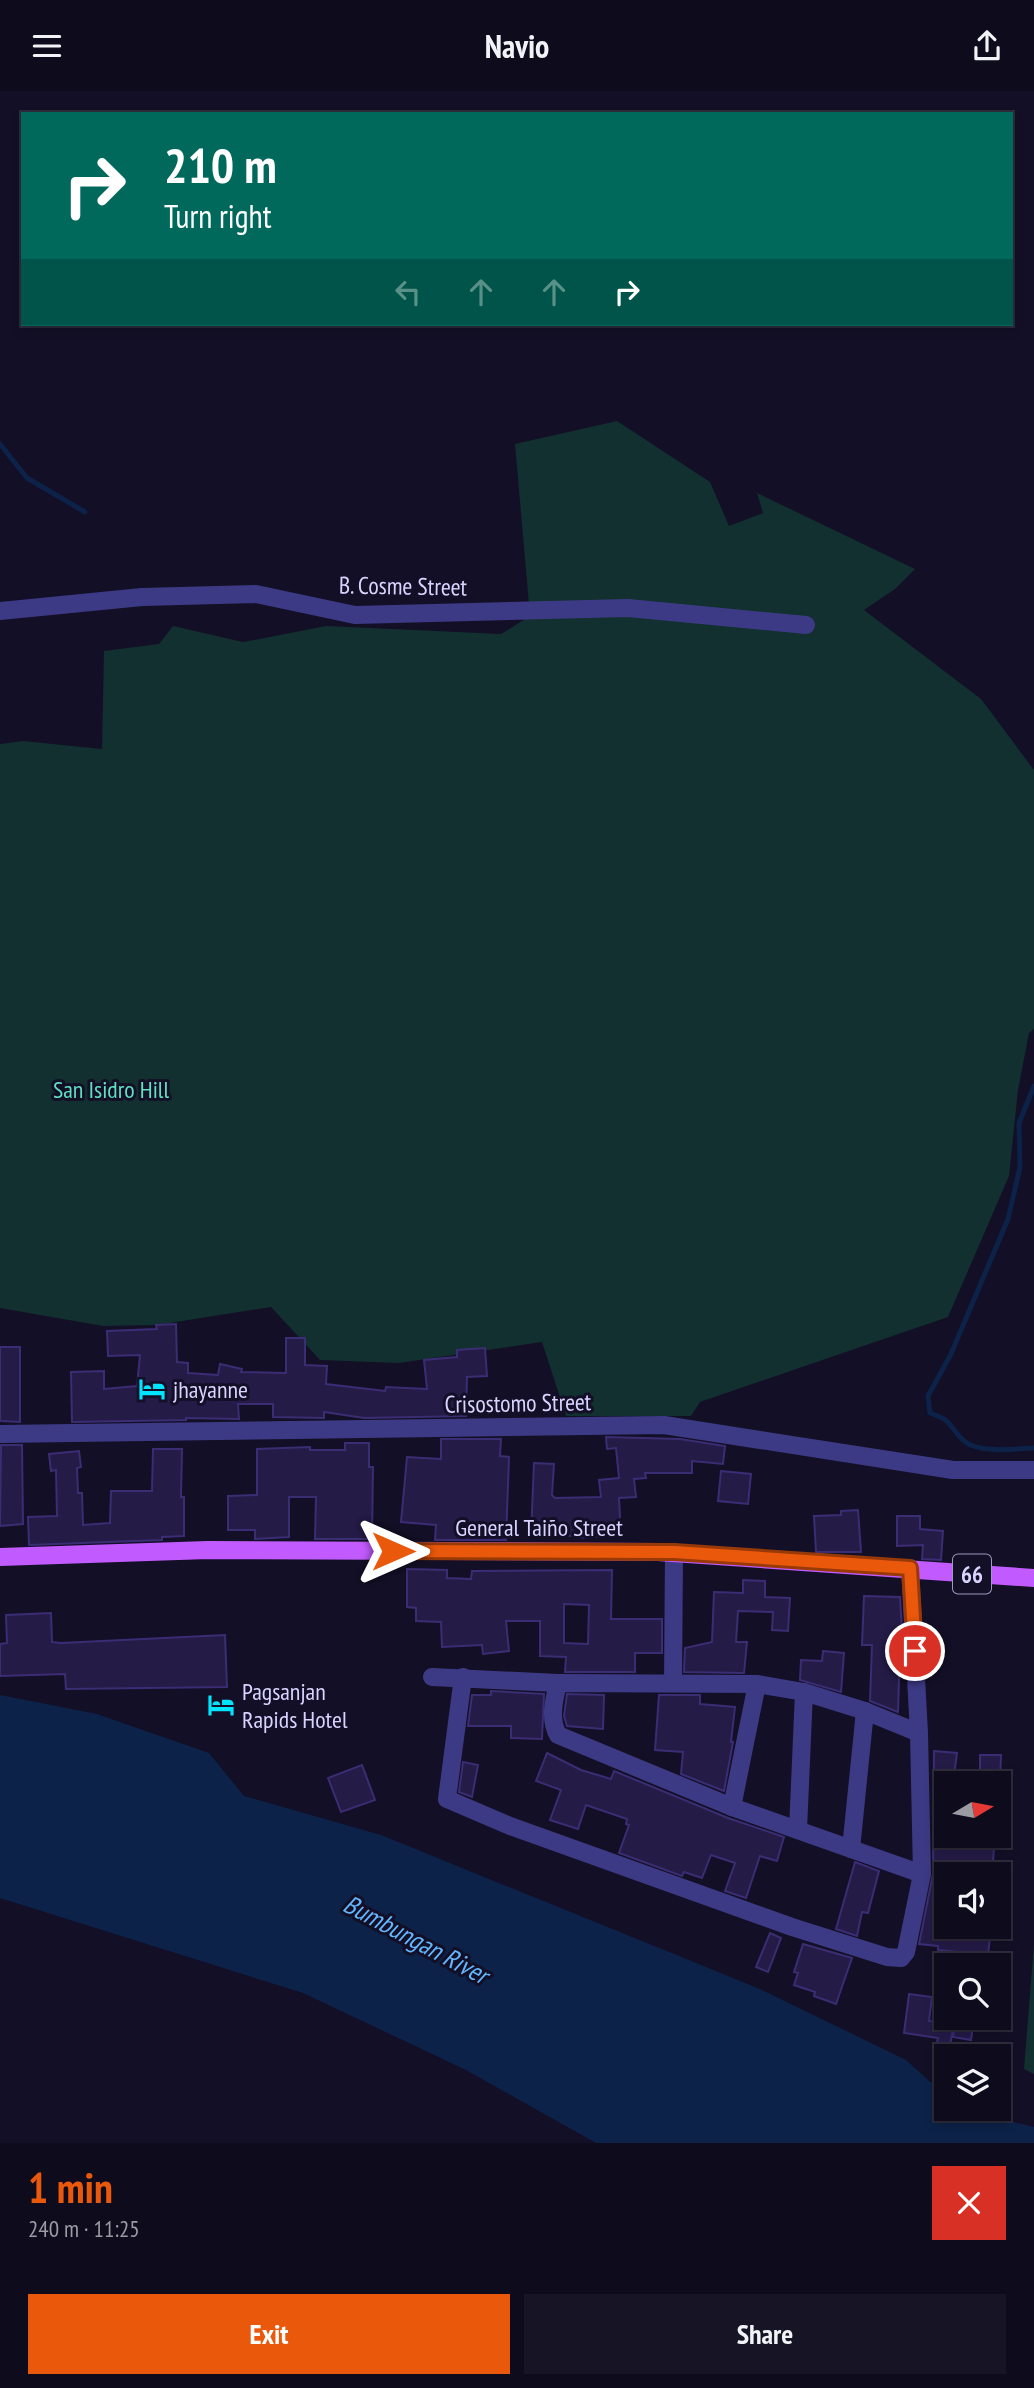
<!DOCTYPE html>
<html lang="en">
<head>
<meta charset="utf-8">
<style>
  :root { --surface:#0e0b1c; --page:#171425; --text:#f1f3f6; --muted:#9b9ba3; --line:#2e2b3b; --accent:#ea580c }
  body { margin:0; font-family:"PT Sans Narrow",sans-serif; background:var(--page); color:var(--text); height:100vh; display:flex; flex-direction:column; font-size:26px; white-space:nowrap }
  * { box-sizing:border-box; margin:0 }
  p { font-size:23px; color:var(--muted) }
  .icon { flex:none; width:38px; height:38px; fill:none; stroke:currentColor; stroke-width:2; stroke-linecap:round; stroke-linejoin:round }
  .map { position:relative; height:2052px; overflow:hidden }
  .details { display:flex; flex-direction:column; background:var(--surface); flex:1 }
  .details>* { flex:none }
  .banner { position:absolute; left:21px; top:21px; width:992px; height:214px; border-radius:0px; box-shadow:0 4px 10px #0003,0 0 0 2px var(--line); background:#00695c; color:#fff; overflow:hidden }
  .needle { width:46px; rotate:80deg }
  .buttons { position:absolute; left:934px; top:1680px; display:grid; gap:14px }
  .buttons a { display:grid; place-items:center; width:77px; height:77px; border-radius:0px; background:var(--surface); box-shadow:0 4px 10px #0003,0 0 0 2px var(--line); font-size:35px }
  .pin { position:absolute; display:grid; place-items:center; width:60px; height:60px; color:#fff; margin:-30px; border:4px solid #fff; border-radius:50%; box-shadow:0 2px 7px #0007 }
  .me { position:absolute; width:77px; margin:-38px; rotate:90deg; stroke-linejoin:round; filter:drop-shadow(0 0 5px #0008) }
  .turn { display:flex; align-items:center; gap:24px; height:147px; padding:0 28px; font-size:32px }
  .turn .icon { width:91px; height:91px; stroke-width:2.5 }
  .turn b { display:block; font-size:49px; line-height:60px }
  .lanes { display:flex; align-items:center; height:66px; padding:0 28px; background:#0003; justify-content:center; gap:35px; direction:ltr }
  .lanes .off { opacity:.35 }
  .round { display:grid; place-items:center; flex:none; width:74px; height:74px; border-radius:0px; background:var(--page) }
  .headline { display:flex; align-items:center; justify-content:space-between; height:119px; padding:0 28px }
  h1 { font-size:42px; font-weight:700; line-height:52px; color:var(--accent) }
  .primary-button { display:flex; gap:14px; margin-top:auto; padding:14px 28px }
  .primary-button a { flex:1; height:80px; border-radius:0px; background:var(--accent); color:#fff; font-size:28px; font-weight:700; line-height:80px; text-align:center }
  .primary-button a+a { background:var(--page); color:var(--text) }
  header { display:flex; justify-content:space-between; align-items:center; height:91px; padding:0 28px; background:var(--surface); font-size:32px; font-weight:700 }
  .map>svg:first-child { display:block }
  .green { fill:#12302f }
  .water { fill:#0c2248 }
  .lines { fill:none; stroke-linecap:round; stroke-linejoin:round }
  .stream { stroke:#0c2248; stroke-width:5 }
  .building { fill:#241b47; stroke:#3b2d73; stroke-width:2; fill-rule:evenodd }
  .minor { stroke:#3d3a85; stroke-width:18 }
  .major { stroke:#c25bff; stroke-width:18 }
  .route-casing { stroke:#983908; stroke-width:18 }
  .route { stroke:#ea580c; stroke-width:12 }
  .labels { text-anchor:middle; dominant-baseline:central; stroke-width:6; stroke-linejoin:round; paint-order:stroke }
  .shield { fill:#130f26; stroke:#9e99be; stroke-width:2 }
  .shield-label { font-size:23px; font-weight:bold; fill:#d9d4ff }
  .street-label { font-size:24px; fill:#d9d4ff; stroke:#130f26 }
  .park-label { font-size:24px; fill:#5fe0c0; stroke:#130f26 }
  .poi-label { font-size:24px; fill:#d9d4ff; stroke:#130f26; text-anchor:start }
  .water-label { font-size:26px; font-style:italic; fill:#62b6ff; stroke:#130f26 }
</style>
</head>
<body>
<header><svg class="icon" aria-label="menu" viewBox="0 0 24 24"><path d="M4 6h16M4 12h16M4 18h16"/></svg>Navio<svg class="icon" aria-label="share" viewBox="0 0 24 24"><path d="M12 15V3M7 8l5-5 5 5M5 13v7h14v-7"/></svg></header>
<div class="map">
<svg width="1034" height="2052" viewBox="0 0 1034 2052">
  <rect width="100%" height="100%" fill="#130f26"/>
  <g class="green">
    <path d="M617 330 710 391 729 435 763 422 757 402 915 478 895 498 864 519 981 608 1034 679V938L1029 942 1018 999 1009 1085 948 1226 700 1311 691 1325H566L542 1251 399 1272 320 1269 271 1216 157 1234 103 1235 0 1217V653L23 650 102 658 104 560 159 553 173 535 243 551 326 535 501 543 530 525 515 353Z"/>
    <path d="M1034 1853V1983L1024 1978Z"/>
  </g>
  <path class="water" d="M0 1604 97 1623 209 1662 244 1705 381 1744 760 1898 906 1969 947 2006V2018H960L1034 2036V2052H596L466 1979 303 1902 0 1807Z"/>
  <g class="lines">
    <g class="stream">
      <path d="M0 353 27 387 85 421"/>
      <path d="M1034 995 1019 1032 1020 1076 1008 1128 951 1263 928 1305 930 1322C954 1330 947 1334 963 1349 978 1363 1015 1358 1034 1357"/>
    </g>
  </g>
  <g class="building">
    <path d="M176 1233 177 1271 188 1272V1282L218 1284 220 1273 242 1278 241 1281 286 1282V1247H305V1274L327 1275 326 1293 385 1300 386 1296 427 1298 424 1269 457 1266V1259L485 1257 487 1285 467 1286 466 1325 364 1327 324 1321V1327L273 1326V1313H238L239 1328 186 1327V1329L72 1331 71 1281 104 1280V1298L137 1295 140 1264 108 1265 107 1240 157 1238 156 1234Z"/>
    <path d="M0 1256H20V1331L0 1330Z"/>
    <path d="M606 1346 680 1348 725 1355 723 1373 692 1370V1382H645L646 1387 634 1388 636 1406 619 1407 621 1444 578 1447V1445L531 1444 534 1372 554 1373 552 1404 555 1407 601 1406 599 1389 619 1387 616 1357 607 1358Z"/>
    <path d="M441 1348H501L500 1365 509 1366 506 1449H435L436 1434 401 1431 407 1366 441 1368Z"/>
    <path d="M345 1352H369V1376H373L372 1448H315L316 1406H289V1446L255 1448V1439H228V1405L257 1404V1358L310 1356V1359H345Z"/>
    <path d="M1 1354H22L23 1433 0 1435Z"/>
    <path d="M153 1358H182L181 1406H184V1445L162 1446V1449L29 1454 28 1426 57 1425 56 1379 51 1380 49 1363 79 1360 81 1376 77 1377 78 1402H82L83 1434 110 1432 111 1400H152Z"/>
    <path d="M721 1380 751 1383 748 1413 718 1410Z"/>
    <path d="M858 1419 861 1461H816L814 1425 841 1424V1420Z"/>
    <path d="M897 1425H920V1438L943 1440 941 1469 922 1468 923 1454 897 1455Z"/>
    <path d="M407 1478 447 1479V1487L471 1488 472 1480 612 1479 611 1528H662V1562H635V1581H565L566 1566 540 1565V1530H506L509 1560 483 1563 482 1554 442 1556 441 1531 416 1530V1517L407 1516ZM564 1513 589 1514 588 1553 564 1552Z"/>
    <path d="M743 1489 765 1490V1506L790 1507 788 1540 772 1539 773 1521 738 1520 736 1551H747L744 1582 684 1581 685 1557 712 1551 714 1501 743 1502Z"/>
    <path d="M864 1505 900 1506 903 1556H900L898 1621 870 1610 872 1554H862Z"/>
    <path d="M51 1522 52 1551 61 1552 225 1544 227 1596 66 1598 65 1583 0 1585V1553L7 1552 6 1524Z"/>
    <path d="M823 1560 844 1562 841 1601 800 1589 801 1569 822 1570Z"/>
    <path d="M491 1600 544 1603 542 1648 511 1647V1635H468L472 1604H491Z"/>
    <path d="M567 1603 604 1604 603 1638 567 1635 564 1625Z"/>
    <path d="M659 1604H700V1613L735 1616 731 1651H733L724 1700 681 1683 683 1661 655 1659Z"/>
    <path d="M934 1660 957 1662 953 1692H947V1750L976 1752 977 1745H995L992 1783H947V1836H991L988 1864 938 1859V1855L919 1853 933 1783Z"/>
    <path d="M547 1662 581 1679 611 1688 614 1680 728 1727 784 1746 777 1770 760 1765 746 1807 725 1800 735 1772 711 1764 702 1787 684 1781 682 1785 619 1762 629 1734 626 1733 627 1728 586 1714 578 1738 550 1729 561 1699 536 1690Z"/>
    <path d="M980 1664H1001L1000 1692H980Z"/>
    <path d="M463 1671 478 1674 472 1706 459 1701Z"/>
    <path d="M362 1674 375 1709 341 1721 328 1687Z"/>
    <path d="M855 1771 879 1780 868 1822 862 1821 857 1845 836 1838Z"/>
    <path d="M770 1842 781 1847 768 1881 756 1876Z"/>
    <path d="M803 1853 852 1867 836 1913 814 1905 815 1901 794 1894 798 1882 794 1881Z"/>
    <path d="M909 1903 932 1906 929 1930 954 1934 948 1964 935 1961 938 1947 904 1942Z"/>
    <path d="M956 1927H974L971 1949 953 1946Z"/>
  </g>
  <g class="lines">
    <g class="minor">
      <path d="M0 520 142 506 256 503 355 524 628 517 806 534"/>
      <path d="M0 1343 664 1334 953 1379H1034"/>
      <path d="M910 1477 919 1642 922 1783 732 1716 558 1644C549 1628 554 1609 558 1592L757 1593 804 1601 865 1620 919 1642"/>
      <path d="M432 1586 558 1592"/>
      <path d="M463 1586 447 1708 510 1735 792 1836 887 1866 901 1867 906 1861 922 1783"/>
      <path d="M673 1592 674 1461"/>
      <path d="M732 1716 757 1593"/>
      <path d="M798 1739 804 1601"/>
      <path d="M851 1758 865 1620"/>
    </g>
    <path class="major" d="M0 1466 208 1459 658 1461 1034 1487"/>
  </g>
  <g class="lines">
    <g class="route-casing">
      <path id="route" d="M393 1460 674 1461 910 1477 915 1560"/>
    </g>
    <use href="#route" class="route"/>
  </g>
  <defs>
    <g id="hotel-bare" transform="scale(2.1)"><path d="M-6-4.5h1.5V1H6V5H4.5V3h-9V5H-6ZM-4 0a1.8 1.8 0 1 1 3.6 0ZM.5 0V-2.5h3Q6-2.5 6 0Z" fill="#00e5ff" stroke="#130f26" stroke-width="2.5" paint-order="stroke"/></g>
  </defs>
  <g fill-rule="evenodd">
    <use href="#hotel-bare" x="152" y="1298"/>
    <use href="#hotel-bare" x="221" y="1614"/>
  </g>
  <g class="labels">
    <rect class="shield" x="953" y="1463.5" width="38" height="39" rx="5"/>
    <g class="shield-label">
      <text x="972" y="1483">66</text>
    </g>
    <g class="street-label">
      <text transform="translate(403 495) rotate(1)">B. Cosme Street</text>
      <text transform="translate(518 1312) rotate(-1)">Crisostomo Street</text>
      <text x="539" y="1436">General Taiño Street</text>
    </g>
    <g class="park-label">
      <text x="111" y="998">San Isidro Hill</text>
    </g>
    <g class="poi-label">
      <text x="173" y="1298">jhayanne</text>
      <text x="242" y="1600">Pagsanjan<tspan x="242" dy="28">Rapids Hotel</tspan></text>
    </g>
    <g class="water-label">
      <text transform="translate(416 1848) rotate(28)">Bumbungan River</text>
    </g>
  </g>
</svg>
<div class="buttons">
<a><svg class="needle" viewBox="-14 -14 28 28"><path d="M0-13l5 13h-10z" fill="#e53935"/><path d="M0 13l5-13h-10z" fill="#9b9ba3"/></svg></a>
<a><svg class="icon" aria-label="sound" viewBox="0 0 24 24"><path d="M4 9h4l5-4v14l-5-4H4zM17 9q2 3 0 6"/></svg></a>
<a><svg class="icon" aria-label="search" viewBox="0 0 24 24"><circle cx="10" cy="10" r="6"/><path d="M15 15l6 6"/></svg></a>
<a><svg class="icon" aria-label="layers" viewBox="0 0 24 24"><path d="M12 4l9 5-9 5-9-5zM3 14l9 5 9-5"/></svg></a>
</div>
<div class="pin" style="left:915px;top:1560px;background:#d93025"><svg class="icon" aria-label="arrive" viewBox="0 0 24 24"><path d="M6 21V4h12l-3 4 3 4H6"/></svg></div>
<svg class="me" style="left:393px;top:1460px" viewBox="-20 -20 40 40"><path d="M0-17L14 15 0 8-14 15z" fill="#ea580c" stroke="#fff" stroke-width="4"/></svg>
<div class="banner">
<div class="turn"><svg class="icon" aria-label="right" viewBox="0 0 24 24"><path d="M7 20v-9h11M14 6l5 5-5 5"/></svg><div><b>210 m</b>Turn right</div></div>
<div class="lanes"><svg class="icon off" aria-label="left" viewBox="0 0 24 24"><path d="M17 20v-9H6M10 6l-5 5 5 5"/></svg><svg class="icon off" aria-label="ahead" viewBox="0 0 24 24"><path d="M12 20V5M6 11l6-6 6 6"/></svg><svg class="icon off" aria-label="ahead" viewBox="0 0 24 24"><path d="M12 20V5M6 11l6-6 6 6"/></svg><svg class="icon" aria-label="right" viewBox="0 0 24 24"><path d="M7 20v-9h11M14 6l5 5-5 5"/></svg></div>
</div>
</div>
<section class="details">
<div class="headline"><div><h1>1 min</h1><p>240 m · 11:25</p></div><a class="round" style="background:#d93025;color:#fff"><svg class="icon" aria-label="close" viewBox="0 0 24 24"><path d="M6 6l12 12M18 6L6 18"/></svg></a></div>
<div class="primary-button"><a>Exit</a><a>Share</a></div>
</section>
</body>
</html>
